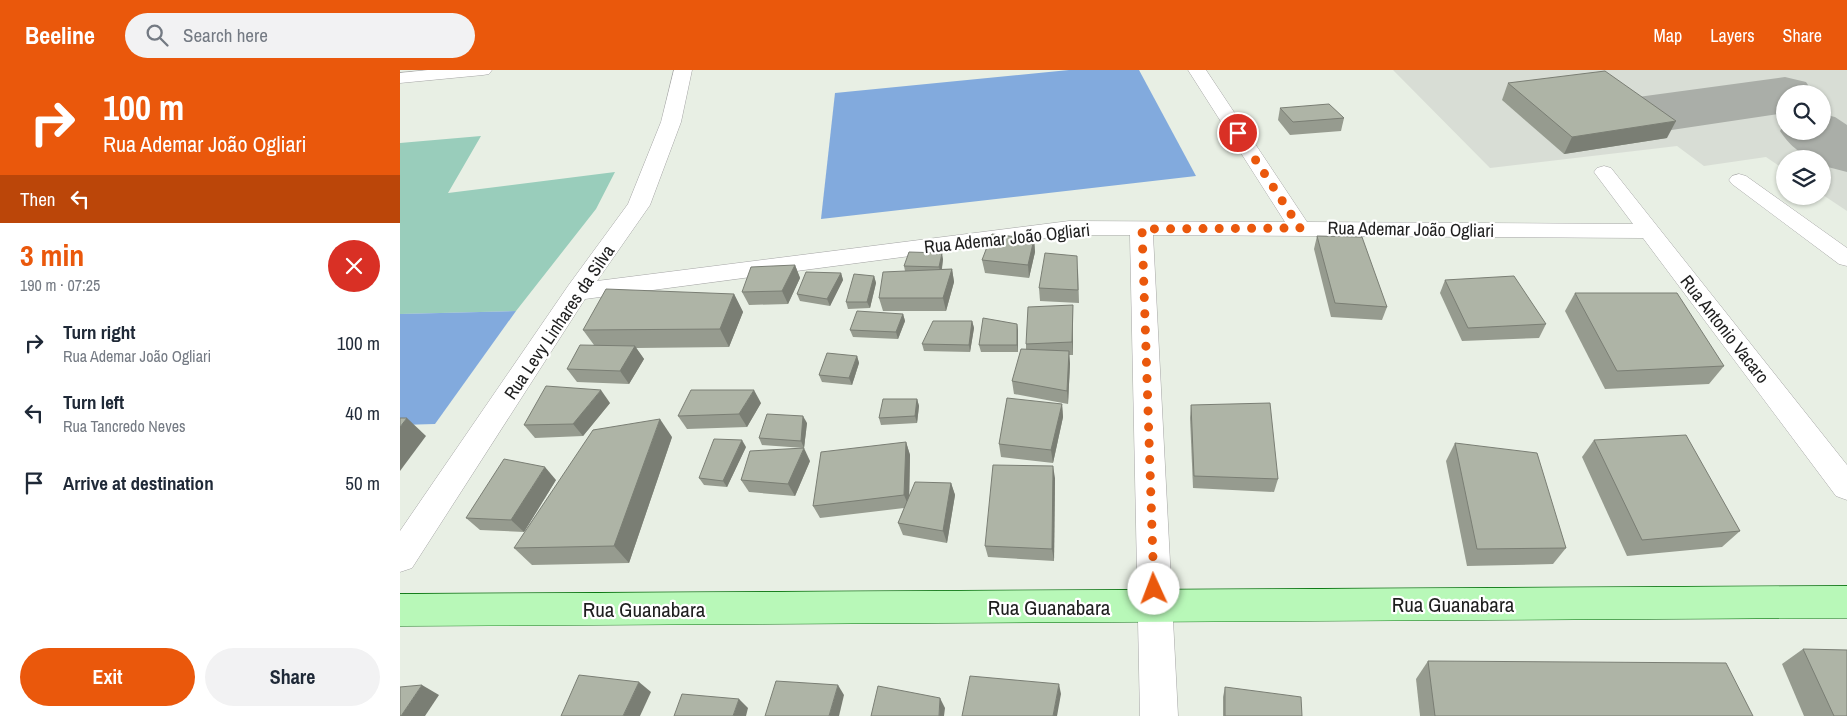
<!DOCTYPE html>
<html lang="en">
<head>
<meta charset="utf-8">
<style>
  :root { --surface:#fff; --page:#f2f2f3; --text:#1f2937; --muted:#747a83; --accent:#ea580c }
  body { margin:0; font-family:"Archivo Narrow",sans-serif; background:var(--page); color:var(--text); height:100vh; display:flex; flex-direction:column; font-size:19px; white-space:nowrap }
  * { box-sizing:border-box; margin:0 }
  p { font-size:16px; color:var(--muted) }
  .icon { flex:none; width:28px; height:28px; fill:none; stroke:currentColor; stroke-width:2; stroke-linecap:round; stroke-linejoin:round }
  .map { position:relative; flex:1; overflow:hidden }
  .drawer { display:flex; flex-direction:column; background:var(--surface); width:400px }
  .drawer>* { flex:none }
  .banner { background:#ea580c; color:#fff; overflow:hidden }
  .controls { position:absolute; left:1376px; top:15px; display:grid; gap:10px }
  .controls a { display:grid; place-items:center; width:55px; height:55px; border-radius:50%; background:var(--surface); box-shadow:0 1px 4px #0004; font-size:25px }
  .pin { position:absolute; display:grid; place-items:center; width:42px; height:42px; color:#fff; margin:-21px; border:2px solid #fff; border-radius:50%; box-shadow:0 1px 5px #0007 }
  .me { position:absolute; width:55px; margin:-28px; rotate:358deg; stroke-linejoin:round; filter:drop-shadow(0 0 4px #0008) }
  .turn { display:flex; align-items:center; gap:18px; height:105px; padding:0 20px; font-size:22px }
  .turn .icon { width:65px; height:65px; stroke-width:2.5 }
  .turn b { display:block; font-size:35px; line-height:42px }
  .then { display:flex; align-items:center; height:48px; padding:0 20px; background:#0003; gap:10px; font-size:19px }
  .round { display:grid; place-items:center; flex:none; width:52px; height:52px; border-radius:26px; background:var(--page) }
  .headline { display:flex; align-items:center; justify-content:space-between; height:85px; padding:0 20px }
  h1 { font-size:30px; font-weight:700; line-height:38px; color:var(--accent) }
  .button { display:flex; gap:10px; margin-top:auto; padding:10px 20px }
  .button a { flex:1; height:58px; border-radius:30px; background:var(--accent); color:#fff; font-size:20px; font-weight:700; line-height:58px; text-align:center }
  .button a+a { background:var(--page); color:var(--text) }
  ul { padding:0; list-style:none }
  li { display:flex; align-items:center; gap:15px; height:70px; padding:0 20px }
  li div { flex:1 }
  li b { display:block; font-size:19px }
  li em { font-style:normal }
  header { display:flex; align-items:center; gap:30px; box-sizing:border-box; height:70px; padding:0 25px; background:var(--accent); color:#fff }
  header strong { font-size:24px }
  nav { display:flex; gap:28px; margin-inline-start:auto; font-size:18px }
  .search { width:350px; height:45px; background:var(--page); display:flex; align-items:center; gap:12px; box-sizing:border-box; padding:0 18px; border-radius:28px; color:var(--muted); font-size:19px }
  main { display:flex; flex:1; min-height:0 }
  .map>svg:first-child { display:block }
  .airport { fill:#d8ddd5; fill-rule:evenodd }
  .forest { fill:#99cdbb }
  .pitch { fill:#82aadd }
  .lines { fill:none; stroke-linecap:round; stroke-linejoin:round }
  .taxiway { fill:#aaaea8; fill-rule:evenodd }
  .street-casing { stroke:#a5a5a5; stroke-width:1 }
  .secondary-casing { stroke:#06730d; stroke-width:1 }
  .street { fill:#fff; fill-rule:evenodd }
  .secondary { fill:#b8f8b8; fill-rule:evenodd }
  .wall { fill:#969b8f }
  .shaded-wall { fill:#7a7e74 }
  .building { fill:#aeb4a6; stroke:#7a7e74 }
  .route { stroke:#ea580c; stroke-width:9; stroke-dasharray:0 16.2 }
  .labels { text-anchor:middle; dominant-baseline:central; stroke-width:4.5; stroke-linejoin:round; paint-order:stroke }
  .street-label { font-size:18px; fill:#1e1e1e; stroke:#fff }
  .near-street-label { font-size:21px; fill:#1e1e1e; stroke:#fff }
</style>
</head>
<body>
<header>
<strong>Beeline</strong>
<div class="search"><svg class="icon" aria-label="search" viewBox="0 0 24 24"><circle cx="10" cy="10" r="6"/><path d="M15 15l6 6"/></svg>Search here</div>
<nav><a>Map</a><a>Layers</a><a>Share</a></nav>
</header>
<main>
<section class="drawer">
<div class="banner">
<div class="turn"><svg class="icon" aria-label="right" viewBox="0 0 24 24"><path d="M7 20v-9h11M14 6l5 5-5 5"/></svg><div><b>100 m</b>Rua Ademar João Ogliari</div></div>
<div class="then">Then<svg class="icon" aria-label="left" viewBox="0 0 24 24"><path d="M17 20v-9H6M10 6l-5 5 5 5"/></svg></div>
</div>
<div class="headline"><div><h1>3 min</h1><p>190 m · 07:25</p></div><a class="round" style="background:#d93025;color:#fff"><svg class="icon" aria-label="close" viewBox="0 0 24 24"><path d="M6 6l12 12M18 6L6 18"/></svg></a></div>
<ul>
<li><svg class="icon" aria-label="right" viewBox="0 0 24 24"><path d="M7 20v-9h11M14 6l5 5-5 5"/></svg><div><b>Turn right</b><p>Rua Ademar João Ogliari</p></div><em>100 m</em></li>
<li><svg class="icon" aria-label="left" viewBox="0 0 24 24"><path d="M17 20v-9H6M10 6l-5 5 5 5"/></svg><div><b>Turn left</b><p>Rua Tancredo Neves</p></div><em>40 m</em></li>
<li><svg class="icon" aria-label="arrive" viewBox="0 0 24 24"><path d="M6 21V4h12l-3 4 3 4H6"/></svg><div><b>Arrive at destination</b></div><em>50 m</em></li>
</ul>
<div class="button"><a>Exit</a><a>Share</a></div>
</section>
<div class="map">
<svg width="1447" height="646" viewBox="0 0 1447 646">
  <rect width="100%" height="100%" fill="#e8efe4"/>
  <path class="airport" d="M993 0H1447V141L1423 125 1422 89H1385V100L1366 87 1304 96 1277 76 1090 98ZM1385 24H1422V61H1385Z"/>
  <path class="forest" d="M81 66 48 123 215 102 196 139 116 241 0 244V73Z"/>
  <g class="pitch">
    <path d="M669 0H739L796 106 421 149 435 23Z"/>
    <path d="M116 241 35 354 0 355V244Z"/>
  </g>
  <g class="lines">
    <g class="taxiway">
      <path d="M1385 7 1406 12 1414 24H1385V43L1238 65 1216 59 1207 46 1216 33 1238 27Z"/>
      <path d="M1422 44 1435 47 1447 55V102L1424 96 1422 89C1404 89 1390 76 1380 61L1385 54V61H1422Z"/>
    </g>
    <g class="street-casing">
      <g id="street">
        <path d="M28 0H92L89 4 83 5 0 13V3Z"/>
        <path d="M274 0H292L281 52 250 135 197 211 669 151 885 152 788 0H806L907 152 1233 154 1194 102 1197 98 1204 96 1211 98 1447 395V430L1436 426 1243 168 753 165 778 646H740L730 165H669L185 229 12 498 0 502V461L168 216 228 134 261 52Z"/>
        <path d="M1339 104 1346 106 1447 178V196L1439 194 1332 114 1329 110 1332 106Z"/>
      </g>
    </g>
    <g class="secondary-casing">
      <path id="secondary" d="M1447 516V548L0 556V524Z"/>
    </g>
    <use href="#street" class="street"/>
    <use href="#secondary" class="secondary"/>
  </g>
  <g class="wall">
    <path d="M1108 13 1267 68 1164 84 1102 30Z"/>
    <path d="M880 38 944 48 941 61 890 65 878 50Z"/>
    <path d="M917 166 987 237 982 250 931 247 914 179Z"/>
    <path d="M634 169 635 182 629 208 585 203 582 190Z"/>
    <path d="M543 189 542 199H552L554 212 546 241H483L479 228 505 201 504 196Z"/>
    <path d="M395 195 400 208 388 234 349 235 342 222Z"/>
    <path d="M678 199 679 233 640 231 639 218Z"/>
    <path d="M441 203 443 210 430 236 400 231 397 224Z"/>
    <path d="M474 206 476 213 470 238 448 239 446 232Z"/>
    <path d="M1045 210 1146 254 1139 268 1062 271 1040 223Z"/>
    <path d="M1175 223 1324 296 1309 314 1205 319 1165 241Z"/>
    <path d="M334 224 343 242 329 277 236 278 244 289 229 314 177 312 167 299 194 275 183 260Z"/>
    <path d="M673 235V285H669L670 294 668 334 614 324 612 311 626 279V274Z"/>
    <path d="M503 244 505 251 498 269 453 267 450 260Z"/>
    <path d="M572 251 574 258 570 282 524 281 522 274Z"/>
    <path d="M617 254 618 261V282H581L579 275Z"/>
    <path d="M457 286 459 293 452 315 422 312 419 305Z"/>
    <path d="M517 329 519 336 517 353 481 355 479 348Z"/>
    <path d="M210 333 183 366 135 368 124 355Z"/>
    <path d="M361 333 347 357 287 359 278 346Z"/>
    <path d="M662 334 663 347 653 393 601 387 599 374Z"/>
    <path d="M791 335 878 409 874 422 793 418 790 348Z"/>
    <path d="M407 353 404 378 362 375 359 368Z"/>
    <path d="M272 367 229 493 132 495 114 478Z"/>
    <path d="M1194 370 1340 461 1322 477 1227 486 1182 387Z"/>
    <path d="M506 372 510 385 509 425 551 413 555 425 547 473 503 465 498 453 504 438 420 448 413 436Z"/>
    <path d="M1055 373 1166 478 1153 494 1067 496 1046 391Z"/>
    <path d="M346 377 327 417 304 415 299 408Z"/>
    <path d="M410 391 395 426 349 422 341 410Z"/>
    <path d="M655 408 654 491 588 487 585 476Z"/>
    <path d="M156 410 124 462 80 460 66 448Z"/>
    <path d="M1403 579 1447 646H1404L1382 594Z"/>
    <path d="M1028 591 1353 646H1020L1016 609Z"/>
    <path d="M825 617 902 646H823V627Z"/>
  </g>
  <g class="shaded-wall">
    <path d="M1276 51 1267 68 1164 84 1172 67Z"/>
    <path d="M634 169 635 182 629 208 628 195Z"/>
    <path d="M542 183 543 189 541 204 539 197Z"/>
    <path d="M395 195 400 208 388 234 382 221Z"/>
    <path d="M552 199 554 212 546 241 543 228Z"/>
    <path d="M441 203 443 210 430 236 427 229Z"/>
    <path d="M474 206 476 213 470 238 467 232Z"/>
    <path d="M334 224 343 242 329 277 320 259Z"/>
    <path d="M673 235V285L672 272Z"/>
    <path d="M503 244 505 251 498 269 496 262Z"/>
    <path d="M572 251 574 258 570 282 569 275Z"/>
    <path d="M617 254 618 261V282L617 275Z"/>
    <path d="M235 276 244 289 229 314 220 301Z"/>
    <path d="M669 281 670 294 668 334 667 321Z"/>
    <path d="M457 286 459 293 452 315 449 308Z"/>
    <path d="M201 320 210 333 183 366 173 354Z"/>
    <path d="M354 320 361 333 347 357 339 344Z"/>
    <path d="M517 329 519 336 517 353 515 346Z"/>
    <path d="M662 334 663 347 653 393 651 380Z"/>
    <path d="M403 346 407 353 404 378 401 371Z"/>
    <path d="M7 348 26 366 0 401V357Z"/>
    <path d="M260 349 272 367 229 493 214 476Z"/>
    <path d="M342 370 346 377 327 417 323 411Z"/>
    <path d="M506 372 510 385 509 437 504 425Z"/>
    <path d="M404 378 410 391 395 426 388 414Z"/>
    <path d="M653 396 655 408 654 491 652 479Z"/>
    <path d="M145 397 156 410 124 462 111 450Z"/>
    <path d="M551 413 555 425 547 473 543 461Z"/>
    <path d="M239 612 251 622 240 646H223Z"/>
    <path d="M659 614 661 624 657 646H653Z"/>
    <path d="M22 615 39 625 25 646H1Z"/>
    <path d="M438 615 444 625 439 646H429Z"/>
    <path d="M540 628 545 638 544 646H539Z"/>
    <path d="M339 629 348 638 346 646H333Z"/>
  </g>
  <g class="building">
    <path d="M1205 1 1276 51 1172 67 1108 13Z"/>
    <path d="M929 34 944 48 893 52 880 38Z"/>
    <path d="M592 164 634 169 628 195 582 190Z"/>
    <path d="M917 166 962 167 987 237 935 233Z"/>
    <path d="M509 182 542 183 539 197 504 196Z"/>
    <path d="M645 183 677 186 678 220 639 218Z"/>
    <path d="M395 195 382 221 342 222 351 197Z"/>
    <path d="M552 199 543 228H479L483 202Z"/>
    <path d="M406 202 441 203 427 229 397 224Z"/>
    <path d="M454 204 474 206 467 232H446Z"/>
    <path d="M1114 206 1146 254 1068 258 1045 210Z"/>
    <path d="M206 219 334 224 320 259 183 260Z"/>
    <path d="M1175 223H1277L1324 296 1217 301Z"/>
    <path d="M673 235 672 272 626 274 628 237Z"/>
    <path d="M457 241 503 244 496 262 450 260Z"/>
    <path d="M583 248 617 254V275H579Z"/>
    <path d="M533 251H572L569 275 522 274Z"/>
    <path d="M180 275 235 276 220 301 167 299Z"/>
    <path d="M621 279 669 281 667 321 612 311Z"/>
    <path d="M427 283 457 286 449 308 419 305Z"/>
    <path d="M146 316 201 320 173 354 124 355Z"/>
    <path d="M291 320H354L339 344 278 346Z"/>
    <path d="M607 328 662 334 651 380 599 374Z"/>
    <path d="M483 329H517L515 346 479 348Z"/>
    <path d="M870 333 878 409 794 406 791 335Z"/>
    <path d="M367 344 403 346 401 371 359 368Z"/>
    <path d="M0 348H7L0 357Z"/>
    <path d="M260 349 214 476 114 478 193 360Z"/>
    <path d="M1286 365 1340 461 1242 470 1194 370Z"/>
    <path d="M314 369 342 370 323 411 299 408Z"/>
    <path d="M506 372 504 425 413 436 421 382Z"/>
    <path d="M1055 373 1137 383 1166 478 1077 479Z"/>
    <path d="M404 378 388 414 341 410 350 381Z"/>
    <path d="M104 389 145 397 111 450 66 448Z"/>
    <path d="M593 395 653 396 652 479 585 476Z"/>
    <path d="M515 412 551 413 543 461 498 453Z"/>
    <path d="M1403 579 1447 580V646H1434Z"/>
    <path d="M1028 591 1326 593 1353 646H1035Z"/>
    <path d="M179 605 239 612 223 646H161Z"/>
    <path d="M570 606 659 614 653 646H562Z"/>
    <path d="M376 611 438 615 429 646H365Z"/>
    <path d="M22 615 1 646H0V617Z"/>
    <path d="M478 616 540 628 539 646H471Z"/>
    <path d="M825 617 901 627 902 646H825Z"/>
    <path d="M282 624 339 629 333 646H274Z"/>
  </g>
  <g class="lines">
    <path class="route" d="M754 519 742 159 900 158 838 63"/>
  </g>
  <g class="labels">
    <g class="street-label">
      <text transform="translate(1011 159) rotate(1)">Rua Ademar João Ogliari</text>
      <text transform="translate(607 168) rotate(-6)">Rua Ademar João Ogliari</text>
      <text transform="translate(159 252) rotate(-56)">Rua Levy Linhares da Silva</text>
      <text transform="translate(1325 259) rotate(52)">Rua Antonio Vacaro</text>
    </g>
    <g class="near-street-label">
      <text x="1053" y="534">Rua Guanabara</text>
      <text x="649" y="537">Rua Guanabara</text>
      <text x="244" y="539">Rua Guanabara</text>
    </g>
  </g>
</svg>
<div class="controls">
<a><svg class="icon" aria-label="search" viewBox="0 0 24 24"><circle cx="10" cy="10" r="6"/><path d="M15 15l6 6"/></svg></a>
<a><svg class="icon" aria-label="layers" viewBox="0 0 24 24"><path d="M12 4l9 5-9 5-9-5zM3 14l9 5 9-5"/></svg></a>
</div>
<div class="pin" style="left:838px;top:63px;background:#d93025"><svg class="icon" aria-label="arrive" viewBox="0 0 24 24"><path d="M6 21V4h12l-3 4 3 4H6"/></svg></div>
<svg class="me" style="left:754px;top:519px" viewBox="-20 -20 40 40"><circle r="19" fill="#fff"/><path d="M0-13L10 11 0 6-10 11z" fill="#ea580c"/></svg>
</div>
</main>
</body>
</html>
